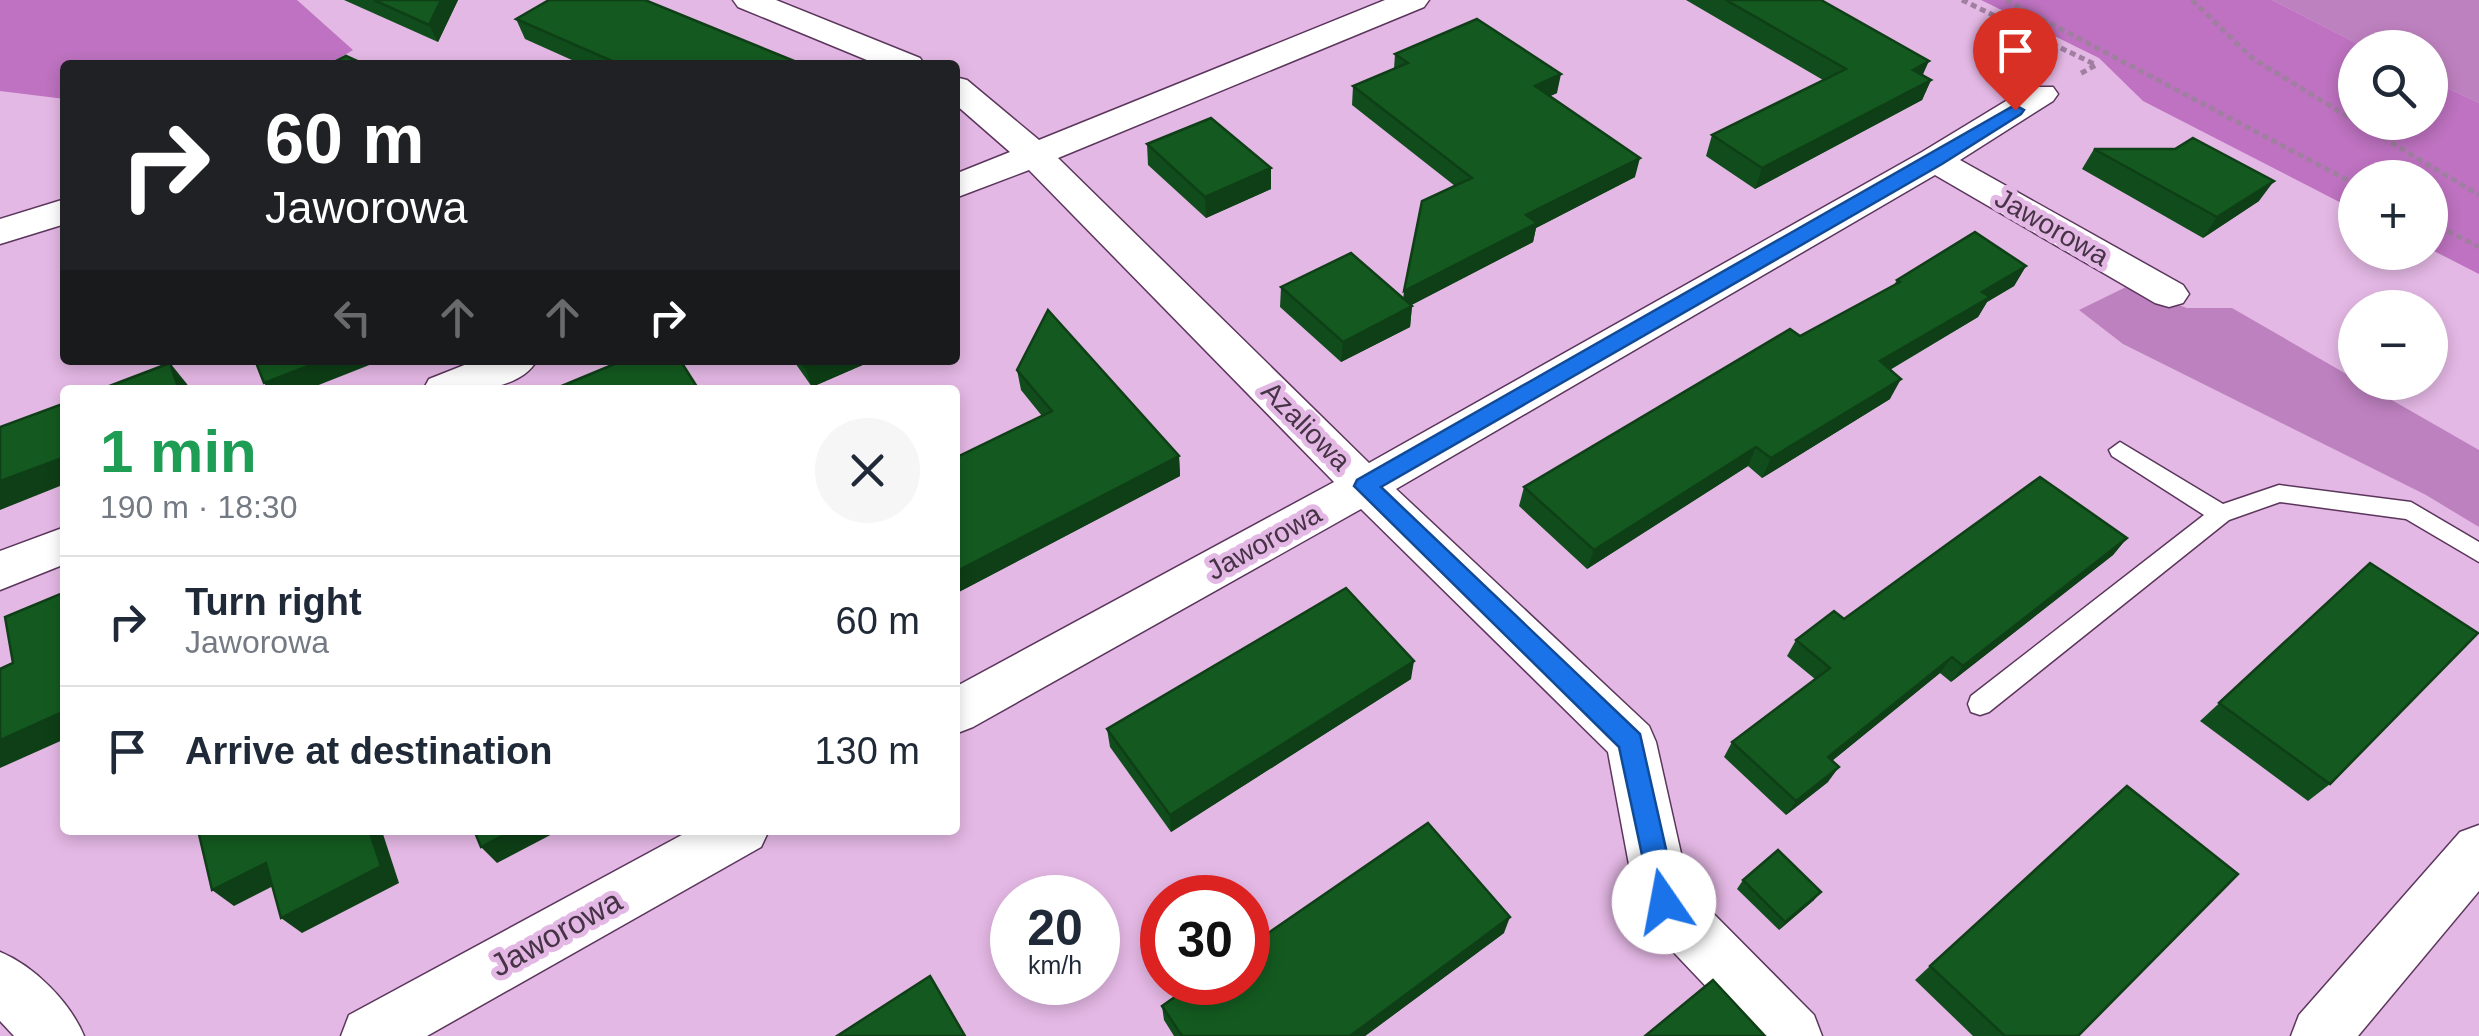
<!DOCTYPE html>
<html lang="en">
<head>
<meta charset="utf-8">
<style>
  :root { --surface:#fff; --page:#f6f6f7; --text:#1f2937; --muted:#747a83; --line:#e0e1e3 }
  body { margin:0; font-family:Arial,sans-serif; background:var(--page); color:var(--text); height:100vh; display:flex; flex-direction:column; font-size:38px; white-space:nowrap }
  * { box-sizing:border-box; margin:0 }
  p { font-size:32px; color:var(--muted) }
  .icon { flex:none; width:55px; height:55px; fill:none; stroke:currentColor; stroke-width:2; stroke-linecap:round; stroke-linejoin:round }
  .map { position:relative; flex:1; overflow:hidden }
  .details { position:absolute; left:60px; top:385px; width:900px; height:450px; display:flex; flex-direction:column; background:var(--surface); border-radius:10px; box-shadow:0 5px 15px #0003 }
  .details>* { flex:none }
  .hud { position:absolute; left:60px; top:60px; width:900px; height:305px; border-radius:10px; box-shadow:0 5px 15px #0003; background:#202124; color:#fff; overflow:hidden }
  .fabs { position:absolute; left:2338px; top:30px; display:grid; gap:20px }
  .fabs a { display:grid; place-items:center; width:110px; height:110px; border-radius:50%; background:var(--surface); box-shadow:0 5px 15px #0003; font-size:50px }
  .speed { position:absolute; left:990px; top:875px; display:flex; gap:20px; font-size:50px; font-weight:700; text-align:center }
  .speed>* { display:grid; place-content:center; width:130px; height:130px; border-radius:50%; background:var(--surface); box-shadow:0 5px 15px #0003; line-height:1 }
  .speed small { font-size:25px; font-weight:400 }
  .speed .limit { border:15px solid #d22; background:#fff; color:#111 }
  .pin { position:absolute; display:grid; place-items:center; width:85px; height:85px; color:#fff; margin:-102px -42px; border-radius:50% 50% 50% 0; rotate:-45deg; box-shadow:0 0 10px #0007 }
  .pin .icon { rotate:45deg }
  .me { position:absolute; width:110px; margin:-55px; rotate:348deg; stroke-linejoin:round; filter:drop-shadow(0 0 8px #0008) }
  .turn { display:flex; align-items:center; gap:35px; height:210px; padding:0 40px; font-size:45px }
  .turn .icon { width:130px; height:130px; stroke-width:2.5 }
  .turn b { display:block; font-size:70px; line-height:85px }
  .lanes { display:flex; align-items:center; height:95px; padding:0 40px; background:#0003; justify-content:center; gap:50px; direction:ltr }
  .lanes .off { opacity:.35 }
  .round { display:grid; place-items:center; flex:none; width:105px; height:105px; border-radius:52px; background:var(--page) }
  .headline { display:flex; align-items:center; justify-content:space-between; height:170px; padding:0 40px }
  h1 { font-size:60px; font-weight:700; line-height:75px; color:#1e9e55 }
  ul { padding:0; list-style:none }
  li { display:flex; align-items:center; gap:30px; height:130px; padding:0 40px; border-top:2px solid var(--line) }
  li div { flex:1 }
  li b { display:block; font-size:38px }
  li em { font-style:normal }
  .map>svg:first-child { display:block }
  .green { fill:#bd81bf }
  .forest { fill:#be72c1 }
  .lines { fill:none; stroke-linecap:round; stroke-linejoin:round }
  .service-casing { stroke:#5b365c; stroke-width:3 }
  .minor-casing { stroke:#5b365c; stroke-width:3 }
  .path { stroke:#a07fa0; stroke-width:5; stroke-dasharray:6 4; stroke-linecap:butt }
  .service { fill:#fff; fill-rule:evenodd }
  .minor { fill:#fff; fill-rule:evenodd }
  .wall { fill:#114d1c }
  .shaded-wall { fill:#0e3f16 }
  .building { fill:#145a20; stroke:#0e3f16; stroke-width:2.5 }
  .route { fill:#1a73e8; stroke:#114b97; stroke-width:2.5 }
  .labels { text-anchor:middle; dominant-baseline:central; stroke-width:10; stroke-linejoin:round; paint-order:stroke }
  .street-label { font-size:28px; fill:#463446; stroke:#e4b8e5 }
  .near-street-label { font-size:32px; fill:#463446; stroke:#e4b8e5 }
</style>
</head>
<body>
<div class="map">
<svg width="2479" height="1036" viewBox="0 0 2479 1036">
  <rect width="100%" height="100%" fill="#e4b8e5"/>
  <g class="green">
    <path d="M2272 0H2479V103L2430 80V48L2364 47Z"/>
    <path d="M2126 287 2187 308H2232L2355 379V382L2362 383 2479 450V527L2426 495 2123 344 2079 310Z"/>
  </g>
  <g class="forest">
    <path d="M0 0H297L353 50 328 65H65V99L0 91Z"/>
    <path d="M1981 0H2272L2364 47 2355 48V122H2430V80L2479 103V274L2430 249V178H2355V210L2143 101 2099 58Z"/>
  </g>
  <g class="lines">
    <g class="service-casing">
      <path id="service" d="M2120 442 2223 504 2279 485 2411 502 2479 542V562L2406 519 2280 502 2229 520 1989 712 1980 715 1971 712 1968 704 1971 696 2204 515 2112 456 2109 450Z"/>
    </g>
    <g class="minor-casing">
      <g id="minor">
        <path d="M733 0H776L920 58 925 65H879L738 7Z"/>
        <path d="M1385 0H1429L1424 7 1058 158 1369 463 1922 152 2029 87H2053L2058 94 2053 101 1960 160 2183 285 2189 294 2183 303 2169 307 2155 303 1935 175 1396 489 1649 726 1656 742 1689 889 1814 1015 1822 1036H1753L1644 921 1636 902 1608 752 1361 509 973 727 955 734V687L1334 482 1029 170 955 198V174L1010 152 955 104V77L967 80 1039 140Z"/>
        <path d="M65 199V224L0 244V219Z"/>
        <path d="M477 360H537C517 395 458 390 423 390L429 379Z"/>
        <path d="M65 527V564L0 590V551Z"/>
        <path d="M2479 825V891L2358 1036H2291L2299 1015 2460 832Z"/>
        <path d="M691 830H769L761 847 427 1036H341L349 1015Z"/>
        <path d="M0 952C34 966 70 1002 84 1036H14L0 1021Z"/>
      </g>
    </g>
    <g class="path">
      <path d="M1962 0 2096 65 2078 75"/>
      <path d="M2006 0 2355 184"/>
      <path d="M2192 0 2252 58 2355 121"/>
      <path d="M2357 122 2479 195"/>
      <path d="M2430 222 2479 247"/>
    </g>
    <use href="#service" class="service"/>
    <use href="#minor" class="minor"/>
  </g>
  <g class="wall">
    <path d="M344 0H458L438 42Z"/>
    <path d="M1686 0H1821L1931 80 1922 100 1755 189 1706 156 1712 135 1823 80Z"/>
    <path d="M516 19 804 65H583L525 39Z"/>
    <path d="M1395 54 1557 93 1550 96 1635 177 1536 228 1533 242 1411 305 1412 306 1410 327 1341 362 1280 307 1281 287 1403 299 1455 186 1352 105 1353 86 1394 69Z"/>
    <path d="M1147 144 1271 168V189L1206 218 1148 165Z"/>
    <path d="M2094 149 2259 201 2203 238 2082 169Z"/>
    <path d="M2026 266 2014 286 1987 302 1978 317 1890 370V399L1762 478 1748 466 1587 569 1519 506 1524 487 1894 285 1897 280Z"/>
    <path d="M793 360H874L812 387Z"/>
    <path d="M1017 370 1179 456 1180 476 955 594V458L1042 416 1021 390Z"/>
    <path d="M2127 538 2113 555 1951 682 1940 673 1832 761 1828 782 1786 815 1724 757 1732 742 1815 679 1787 656 1796 640 1844 619Z"/>
    <path d="M2370 563 2330 784 2308 801 2200 721Z"/>
    <path d="M1411 679 1171 832 1110 747 1107 729Z"/>
    <path d="M1743 880 1814 900 1779 930 1737 889Z"/>
    <path d="M1504 933 1365 1036H1174L1164 1020 1162 1006Z"/>
    <path d="M1930 966 2078 1036H1973L1915 980Z"/>
  </g>
  <g class="shaded-wall">
    <path d="M441 0H458L438 42 429 25Z"/>
    <path d="M1929 61 1920 81 1913 70Z"/>
    <path d="M1561 74 1557 93 1531 105 1535 86Z"/>
    <path d="M1931 80 1922 100 1755 189 1762 168Z"/>
    <path d="M1640 158 1635 177 1536 228 1533 242 1402 310 1404 291 1526 215Z"/>
    <path d="M1271 168V189L1206 218 1205 197Z"/>
    <path d="M2274 181 2259 201 2203 238 2217 217Z"/>
    <path d="M2026 266 2014 286 1987 302 1978 317 1870 381 1880 361 1982 292Z"/>
    <path d="M1412 306 1410 327 1341 362 1343 342Z"/>
    <path d="M324 360H382L306 390H269L264 383Z"/>
    <path d="M821 360H874L812 387 805 367Z"/>
    <path d="M170 363 187 384 190 390H179Z"/>
    <path d="M1901 379 1890 399 1762 478 1771 458Z"/>
    <path d="M1756 447 1748 466 1587 569 1594 550Z"/>
    <path d="M1179 456 1180 476 955 594V572Z"/>
    <path d="M65 457V484L0 510V481Z"/>
    <path d="M2127 538 2113 555 1951 682 1963 666Z"/>
    <path d="M1952 657 1940 673 1818 772 1828 757Z"/>
    <path d="M1414 661 1411 679 1171 832 1170 815Z"/>
    <path d="M65 711V739L0 768V740Z"/>
    <path d="M1839 767 1828 782 1786 815 1796 801Z"/>
    <path d="M369 830H384L382 831 399 883 302 933 281 918Z"/>
    <path d="M513 830H560L497 863 481 847Z"/>
    <path d="M266 863 287 879 234 906 212 890Z"/>
    <path d="M1821 892 1814 900 1779 930 1785 922Z"/>
    <path d="M1510 917 1504 933 1365 1036H1350Z"/>
  </g>
  <g class="building">
    <path d="M374 0H441L429 25Z"/>
    <path d="M549 0H645L804 65H621L516 19Z"/>
    <path d="M1726 0H1821L1929 61 1913 70 1931 80 1762 168 1712 135 1846 69Z"/>
    <path d="M1477 19 1561 74 1535 86 1640 158 1526 215 1537 223 1404 291 1422 201 1472 178 1353 86 1408 63 1395 54Z"/>
    <path d="M346 56 366 65H328Z"/>
    <path d="M1211 118 1271 168 1205 197 1147 144Z"/>
    <path d="M2193 138 2274 181 2217 217 2094 149H2175Z"/>
    <path d="M1975 232 2026 266 1982 292 1990 297 1880 361 1901 379 1771 458 1756 447 1594 550 1524 487 1790 329 1800 336 1900 282 1897 280Z"/>
    <path d="M1351 253 1412 306 1343 342 1281 287Z"/>
    <path d="M1048 310 1179 456 955 572V458L1052 411 1017 370Z"/>
    <path d="M255 360H324L264 383Z"/>
    <path d="M624 360H680L699 390H552Z"/>
    <path d="M800 360H821L805 367Z"/>
    <path d="M170 363 179 390H99Z"/>
    <path d="M65 403V457L0 481V427Z"/>
    <path d="M2040 477 2127 538 1963 666 1952 657 1828 757 1839 767 1796 801 1732 742 1830 668 1796 640 1834 611 1844 619Z"/>
    <path d="M2370 563 2478 633 2330 784 2219 703Z"/>
    <path d="M1346 588 1414 661 1170 815 1107 729Z"/>
    <path d="M65 592V711L0 740V669L13 663 5 617Z"/>
    <path d="M2127 786 2238 874 2078 1036H2005L1930 966Z"/>
    <path d="M1428 823 1510 917 1350 1036H1182L1162 1006 1196 982H1248V947Z"/>
    <path d="M198 830H369L381 866 281 918 266 863 212 890Z"/>
    <path d="M474 830H513L481 847Z"/>
    <path d="M1778 850 1821 892 1785 922 1743 880Z"/>
    <path d="M930 976 965 1036H837Z"/>
    <path d="M1713 980 1765 1036H1645Z"/>
  </g>
  <path class="route" d="M2015 105 2024 110 2021 114 1942 164 1381 487 1640 734 1678 902 1674 911 1664 915 1654 911 1619 747 1354 486 1357 480Z"/>
  <g class="labels">
    <g class="street-label">
      <text transform="translate(2052 227) rotate(30)">Jaworowa</text>
      <text transform="translate(1306 426) rotate(45)">Azaliowa</text>
      <text transform="translate(1264 542) rotate(-29)">Jaworowa</text>
    </g>
    <g class="near-street-label">
      <text transform="translate(556 933) rotate(-29)">Jaworowa</text>
    </g>
  </g>
</svg>
<div class="fabs">
<a><svg class="icon" aria-label="search" viewBox="0 0 24 24"><circle cx="10" cy="10" r="6"/><path d="M15 15l6 6"/></svg></a>
<a>+</a>
<a>−</a>
</div>
<div class="speed"><div>20<small>km/h</small></div><div class="limit">30</div></div>
<div class="pin" style="left:2015px;top:110px;background:#d93025"><svg class="icon" aria-label="arrive" viewBox="0 0 24 24"><path d="M6 21V4h12l-3 4 3 4H6"/></svg></div>
<svg class="me" style="left:1664px;top:902px" viewBox="-20 -20 40 40"><circle r="19" fill="#fff"/><path d="M0-13L10 11 0 6-10 11z" fill="#1a73e8"/></svg>
<div class="hud">
<div class="turn"><svg class="icon" aria-label="right" viewBox="0 0 24 24"><path d="M7 20v-9h11M14 6l5 5-5 5"/></svg><div><b>60 m</b>Jaworowa</div></div>
<div class="lanes"><svg class="icon off" aria-label="left" viewBox="0 0 24 24"><path d="M17 20v-9H6M10 6l-5 5 5 5"/></svg><svg class="icon off" aria-label="ahead" viewBox="0 0 24 24"><path d="M12 20V5M6 11l6-6 6 6"/></svg><svg class="icon off" aria-label="ahead" viewBox="0 0 24 24"><path d="M12 20V5M6 11l6-6 6 6"/></svg><svg class="icon" aria-label="right" viewBox="0 0 24 24"><path d="M7 20v-9h11M14 6l5 5-5 5"/></svg></div>
</div>
<section class="details">
<div class="headline"><div><h1>1 min</h1><p>190 m · 18:30</p></div><a class="round"><svg class="icon" aria-label="close" viewBox="0 0 24 24"><path d="M6 6l12 12M18 6L6 18"/></svg></a></div>
<ul>
<li><svg class="icon" aria-label="right" viewBox="0 0 24 24"><path d="M7 20v-9h11M14 6l5 5-5 5"/></svg><div><b>Turn right</b><p>Jaworowa</p></div><em>60 m</em></li>
<li><svg class="icon" aria-label="arrive" viewBox="0 0 24 24"><path d="M6 21V4h12l-3 4 3 4H6"/></svg><div><b>Arrive at destination</b></div><em>130 m</em></li>
</ul>
</section>
</div>
</body>
</html>
